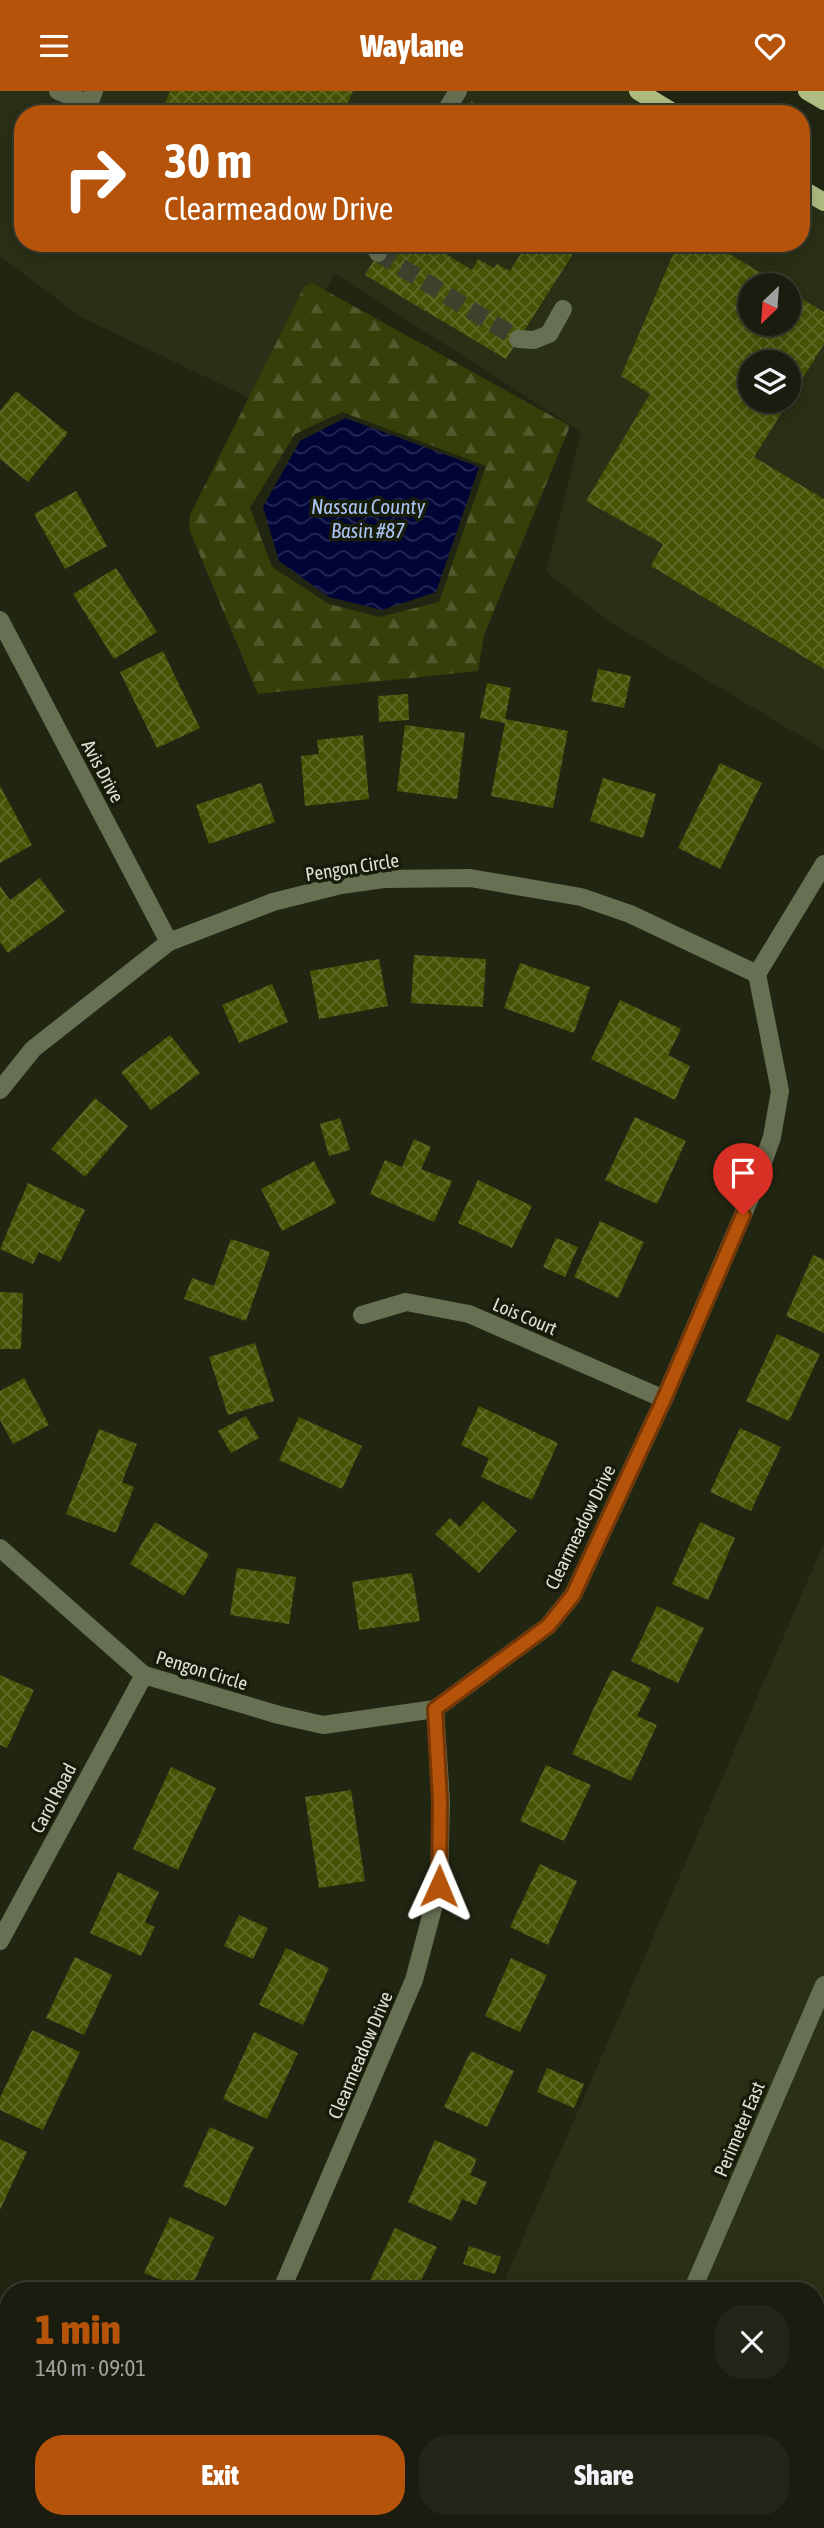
<!DOCTYPE html>
<html lang="en">
<head>
<meta charset="utf-8">
<style>
  :root { --surface:#191c0e; --page:#222517; --text:#f1f3f6; --muted:#9fa19e; --line:#373a2e; --accent:#b45309 }
  body { margin:0; font-family:"Asap Condensed",sans-serif; background:var(--page); color:var(--text); height:100vh; display:flex; flex-direction:column; font-size:26px; white-space:nowrap }
  * { box-sizing:border-box; margin:0 }
  p { font-size:23px; color:var(--muted) }
  .icon { flex:none; width:38px; height:38px; fill:none; stroke:currentColor; stroke-width:2; stroke-linecap:round; stroke-linejoin:round }
  .map { position:relative; flex:1; overflow:hidden }
  .side { position:absolute; left:0px; top:2191px; width:824px; height:247px; display:flex; flex-direction:column; background:var(--surface); border-radius:28px 28px 0 0; box-shadow:0 4px 18px #0003,0 0 0 2px var(--line) }
  .side>* { flex:none }
  .guide { position:absolute; left:14px; top:14px; width:796px; height:147px; border-radius:28px; box-shadow:0 4px 18px #0003,0 0 0 2px var(--line); background:#b45309; color:#fff; overflow:hidden }
  .needle { width:46px; rotate:205deg }
  .tools { position:absolute; left:738px; top:182px; display:grid; gap:14px }
  .tools a { display:grid; place-items:center; width:63px; height:63px; border-radius:50%; background:var(--surface); box-shadow:0 4px 18px #0003,0 0 0 2px var(--line); font-size:35px }
  .pin { position:absolute; display:grid; place-items:center; width:60px; height:60px; color:#fff; margin:-72px -30px; border-radius:50% 50% 50% 0; rotate:-45deg; box-shadow:0 0 7px #0007 }
  .pin .icon { rotate:45deg }
  .me { position:absolute; width:77px; margin:-38px; rotate:1deg; stroke-linejoin:round; filter:drop-shadow(0 0 5px #0008) }
  .turn { display:flex; align-items:center; gap:24px; height:147px; padding:0 35px; font-size:32px }
  .turn .icon { width:91px; height:91px; stroke-width:2.5 }
  .turn b { display:block; font-size:49px; line-height:60px }
  .round { display:grid; place-items:center; flex:none; width:74px; height:74px; border-radius:28px; background:var(--page) }
  .overview { display:flex; align-items:center; justify-content:space-between; height:119px; padding:0 35px }
  h1 { font-size:42px; font-weight:800; line-height:52px; color:var(--accent) }
  .primary-button { display:flex; gap:14px; margin-top:auto; padding:14px 35px }
  .primary-button a { flex:1; height:80px; border-radius:28px; background:var(--accent); color:#fff; font-size:28px; font-weight:800; line-height:80px; text-align:center }
  .primary-button a+a { background:var(--page); color:var(--text) }
  header { display:flex; justify-content:space-between; align-items:center; height:91px; padding:0 35px; background:var(--accent); color:#fff; font-size:32px; font-weight:800 }
  .map>svg:first-child { display:block }
  .built { fill:#293015; fill-rule:evenodd }
  .forest { fill:url(#forest-firs); fill-rule:evenodd }
  .water { fill:url(#water-waves) }
  .building { fill:url(#building-cross-hatch) }
  .lines { fill:none; stroke-linecap:round; stroke-linejoin:round }
  .minor-tunnel { stroke:#3d422f; stroke-width:18; stroke-dasharray:18 9; stroke-linecap:butt }
  .path { stroke:#7d8171; stroke-width:4.5; stroke-dasharray:3.5 5; stroke-linecap:butt }
  .minor { stroke:#687054; stroke-width:18 }
  .major { stroke:#aebe82; stroke-width:18 }
  .route-casing { stroke:#753606; stroke-width:18 }
  .route { stroke:#b45309; stroke-width:12 }
  .labels { text-anchor:middle; dominant-baseline:central; stroke-width:7; stroke-linejoin:round; paint-order:stroke }
  .street-label { font-size:19px; fill:#dee2d6; stroke:#171c09 }
  .water-label { font-size:21px; font-style:italic; fill:#aac1f4; stroke:#171c09 }
</style>
</head>
<body>
<header><svg class="icon" aria-label="menu" viewBox="0 0 24 24"><path d="M4 6h16M4 12h16M4 18h16"/></svg>Waylane<svg class="icon" aria-label="heart" viewBox="0 0 24 24"><path d="M12 20l-8-8c-3-5 5-10 8-4 3-6 11-1 8 4z"/></svg></header>
<div class="map">
<svg width="824" height="2437" viewBox="0 0 824 2437">
  <defs>
    <pattern id="forest-firs" width="22" height="20" patternUnits="userSpaceOnUse" patternTransform="scale(1.75)"><rect width="22" height="20" fill="#343f0a"/><path d="M5 1l3.5 6h-7zM16 11l3.5 6h-7z" fill="#515a2d"/></pattern>
    <pattern id="water-waves" width="16" height="10" patternUnits="userSpaceOnUse" patternTransform="scale(1.75)"><rect width="16" height="10" fill="#010437"/><path d="M0 5q4-4 8 0t8 0" fill="none" stroke="#262853"/></pattern>
    <pattern id="building-cross-hatch" width="8" height="8" patternUnits="userSpaceOnUse" patternTransform="scale(1.75)"><rect width="8" height="8" fill="#455305"/><path d="M0 0l8 8M0 8l8-8" fill="none" stroke="#5f6b29"/></pattern>
  </defs>
  <rect width="100%" height="100%" fill="#212612"/>
  <g class="built">
    <path d="M0 0H638L676 23H23V152H802V98L824 111V659L610 531 546 481 581 341 334 182 272 318 81 226 0 165ZM751 194H789V233H751ZM751 271H789V310H751Z"/>
    <path d="M824 1452V2437H397L400 2429H816V2200H500Z"/>
  </g>
  <path class="forest" d="M312 192 570 335 484 544 478 580 258 603 189 438 190 424 304 196ZM342 321 486 375 439 511 380 526 329 513 272 476 250 417 295 343Z"/>
  <path class="water" d="M345 327 479 376 436 501 382 519 329 506 279 470 263 416 300 350Z"/>
  <g class="building">
    <path d="M170 0H353L343 23H166L162 21Z"/>
    <path d="M471 10 491 23H464Z"/>
    <path d="M384 152H428L472 179 478 168 494 177 497 173 510 180 527 152H555L573 163 506 268 365 184Z"/>
    <path d="M678 152H712L780 194H751V233H789V200L824 221V253L789 309V271H751V310H789L754 366 824 408V578L651 475 663 453 586 410 650 303 621 285Z"/>
    <path d="M16 300 68 342 28 391 0 368V320Z"/>
    <path d="M76 400 107 455 65 478 34 423Z"/>
    <path d="M116 477 157 541 114 568 73 503Z"/>
    <path d="M163 560 200 637 157 657 120 581Z"/>
    <path d="M598 578 631 585 624 617 591 610Z"/>
    <path d="M487 592 511 597 505 628 568 640 553 717 491 705 505 632 480 627Z"/>
    <path d="M408 603 409 629 379 631 378 605Z"/>
    <path d="M405 634 465 642 457 708 397 700Z"/>
    <path d="M363 644 369 708 305 715 301 665 319 663 317 649Z"/>
    <path d="M720 672 762 692 720 778 678 757Z"/>
    <path d="M603 687 656 703 643 747 590 730Z"/>
    <path d="M261 692 275 731 209 753 196 714Z"/>
    <path d="M0 695 32 754 0 772Z"/>
    <path d="M40 787 65 821 8 862 0 851V795L10 809Z"/>
    <path d="M414 864 486 868 483 916 411 912Z"/>
    <path d="M379 868 388 915 319 928 310 880Z"/>
    <path d="M520 872 590 896 574 942 504 917Z"/>
    <path d="M272 893 288 931 239 952 222 914Z"/>
    <path d="M620 909 681 938 668 964 690 975 675 1009 591 968Z"/>
    <path d="M170 944 200 982 151 1019 121 981Z"/>
    <path d="M95 1007 128 1035 85 1086 51 1058Z"/>
    <path d="M635 1026 686 1050 657 1113 605 1089Z"/>
    <path d="M340 1027 350 1059 329 1065 320 1033Z"/>
    <path d="M414 1048 431 1056 421 1078 452 1090 434 1131 370 1103 385 1069 402 1076Z"/>
    <path d="M314 1070 336 1112 282 1140 261 1098Z"/>
    <path d="M478 1089 532 1115 512 1157 458 1132Z"/>
    <path d="M28 1092 85 1119 60 1171 39 1161 33 1173 0 1158Z"/>
    <path d="M600 1130 644 1151 618 1207 574 1186Z"/>
    <path d="M556 1147 578 1156 565 1186 543 1176Z"/>
    <path d="M231 1148 270 1161 246 1230 184 1208 192 1187 214 1195Z"/>
    <path d="M813 1164 824 1169V1242L786 1225Z"/>
    <path d="M0 1201 23 1202 21 1258H0Z"/>
    <path d="M777 1243 820 1263 789 1330 746 1310Z"/>
    <path d="M255 1252 274 1310 228 1324 209 1266Z"/>
    <path d="M24 1287 49 1334 13 1353 0 1329V1300Z"/>
    <path d="M479 1315 558 1352 532 1409 481 1386 489 1367 461 1354Z"/>
    <path d="M246 1325 259 1347 231 1362 218 1340Z"/>
    <path d="M299 1326 362 1355 342 1398 279 1369Z"/>
    <path d="M740 1337 781 1356 751 1420 710 1401Z"/>
    <path d="M99 1338 137 1353 122 1391 134 1396 116 1442 66 1423Z"/>
    <path d="M483 1410 517 1440 479 1482 435 1443 450 1427 460 1436Z"/>
    <path d="M155 1431 209 1463 184 1505 130 1473Z"/>
    <path d="M700 1431 735 1447 708 1509 672 1493Z"/>
    <path d="M237 1477 296 1486 289 1533 230 1524Z"/>
    <path d="M412 1482 420 1530 359 1539 352 1491Z"/>
    <path d="M657 1515 704 1537 678 1592 631 1570Z"/>
    <path d="M612 1579 651 1597 637 1625 657 1634 631 1690 572 1663Z"/>
    <path d="M0 1584 34 1599 7 1657 0 1654Z"/>
    <path d="M546 1674 591 1694 564 1750 520 1730Z"/>
    <path d="M171 1676 216 1697 178 1779 133 1758Z"/>
    <path d="M351 1699 365 1790 319 1797 305 1706Z"/>
    <path d="M540 1773 577 1790 548 1854 510 1836Z"/>
    <path d="M118 1781 159 1801 145 1831 155 1836 141 1865 90 1842Z"/>
    <path d="M239 1824 268 1837 253 1868 224 1855Z"/>
    <path d="M286 1857 329 1877 303 1934 259 1914Z"/>
    <path d="M75 1866 112 1884 84 1944 46 1927Z"/>
    <path d="M511 1867 547 1884 520 1941 485 1925Z"/>
    <path d="M32 1939 80 1961 43 2039 0 2019V2007Z"/>
    <path d="M254 1941 298 1962 267 2028 223 2008Z"/>
    <path d="M471 1960 514 1980 487 2036 444 2016Z"/>
    <path d="M547 1977 584 1993 574 2017 537 2001Z"/>
    <path d="M210 2036 254 2056 226 2115 183 2095Z"/>
    <path d="M0 2048 27 2061 0 2119Z"/>
    <path d="M435 2049 477 2068 470 2084 487 2091 476 2114 462 2108 452 2130 408 2111Z"/>
    <path d="M170 2126 214 2146 190 2200 144 2182Z"/>
    <path d="M395 2137 437 2156 416 2200H388L369 2191Z"/>
    <path d="M469 2155 501 2166 495 2183 463 2173Z"/>
    <path d="M0 2254 9 2257V2284L3 2297 0 2295Z"/>
    <path d="M816 2356 824 2360V2428L816 2424Z"/>
    <path d="M38 2429H93L89 2437H34Z"/>
    <path d="M267 2429H323L319 2437H264Z"/>
    <path d="M674 2429H733L740 2432 738 2437H670Z"/>
  </g>
  <g class="lines">
    <path class="minor-tunnel" d="M378 162 518 248"/>
    <path class="path" d="M789 2429 807 2437"/>
    <g class="minor">
      <path d="M58 0 89 13 94 0"/>
      <path d="M444 23 458 0"/>
      <path d="M373 152 378 162"/>
      <path d="M518 248 534 249 549 243 563 218"/>
      <path d="M0 529 169 851"/>
      <path d="M0 999 33 958 169 851 273 811 341 794 384 788 470 787 581 806 630 823 757 883"/>
      <path d="M362 1224 406 1211 469 1223 664 1308"/>
      <path d="M0 1457 144 1584 279 1624 323 1634 435 1618 548 1535 573 1504 664 1308 753 1100 772 1046 780 1000 757 883 824 773"/>
      <path d="M0 1850 144 1584"/>
      <path d="M281 2200 414 1889 439 1795 441 1710 435 1618"/>
      <path d="M692 2200 824 1894"/>
      <path d="M816 2255 824 2259"/>
      <path d="M179 2437 182 2429"/>
      <path d="M589 2437 592 2429"/>
    </g>
    <g class="major">
      <path d="M638 0 676 23"/>
      <path d="M807 0 824 10"/>
      <path d="M802 98 824 111"/>
    </g>
  </g>
  <g class="lines">
    <g class="route-casing">
      <path id="route" d="M439 1795 440 1710 435 1618 548 1535 573 1504 664 1308 743 1124"/>
    </g>
    <use href="#route" class="route"/>
  </g>
  <g class="labels">
    <g class="street-label">
      <text transform="translate(103 680) rotate(62)">Avis Drive</text>
      <text transform="translate(352 776) rotate(-9)">Pengon Circle</text>
      <text transform="translate(525 1225) rotate(23)">Lois Court</text>
      <text transform="translate(580 1436) rotate(-64)">Clearmeadow Drive</text>
      <text transform="translate(202 1579) rotate(17)">Pengon Circle</text>
      <text transform="translate(53 1707) rotate(-62)">Carol Road</text>
      <text transform="translate(360 1964) rotate(-67)">Clearmeadow Drive</text>
      <text transform="translate(739 2038) rotate(-67)">Perimeter East</text>
    </g>
    <g class="water-label">
      <text x="368" y="415">Nassau County<tspan x="368" dy="24">Basin #87</tspan></text>
    </g>
  </g>
</svg>
<div class="tools">
<a><svg class="needle" viewBox="-14 -14 28 28"><path d="M0-13l5 13h-10z" fill="#e53935"/><path d="M0 13l5-13h-10z" fill="#9fa19e"/></svg></a>
<a><svg class="icon" aria-label="layers" viewBox="0 0 24 24"><path d="M12 4l9 5-9 5-9-5zM3 14l9 5 9-5"/></svg></a>
</div>
<div class="pin" style="left:743px;top:1124px;background:#d93025"><svg class="icon" aria-label="arrive" viewBox="0 0 24 24"><path d="M6 21V4h12l-3 4 3 4H6"/></svg></div>
<svg class="me" style="left:439px;top:1795px" viewBox="-20 -20 40 40"><path d="M0-17L14 15 0 8-14 15z" fill="#b45309" stroke="#fff" stroke-width="4"/></svg>
<div class="guide">
<div class="turn"><svg class="icon" aria-label="right" viewBox="0 0 24 24"><path d="M7 20v-9h11M14 6l5 5-5 5"/></svg><div><b>30 m</b>Clearmeadow Drive</div></div>
</div>
<section class="side">
<div class="overview"><div><h1>1 min</h1><p>140 m · 09:01</p></div><a class="round"><svg class="icon" aria-label="close" viewBox="0 0 24 24"><path d="M6 6l12 12M18 6L6 18"/></svg></a></div>
<div class="primary-button"><a>Exit</a><a>Share</a></div>
</section>
</div>
</body>
</html>
